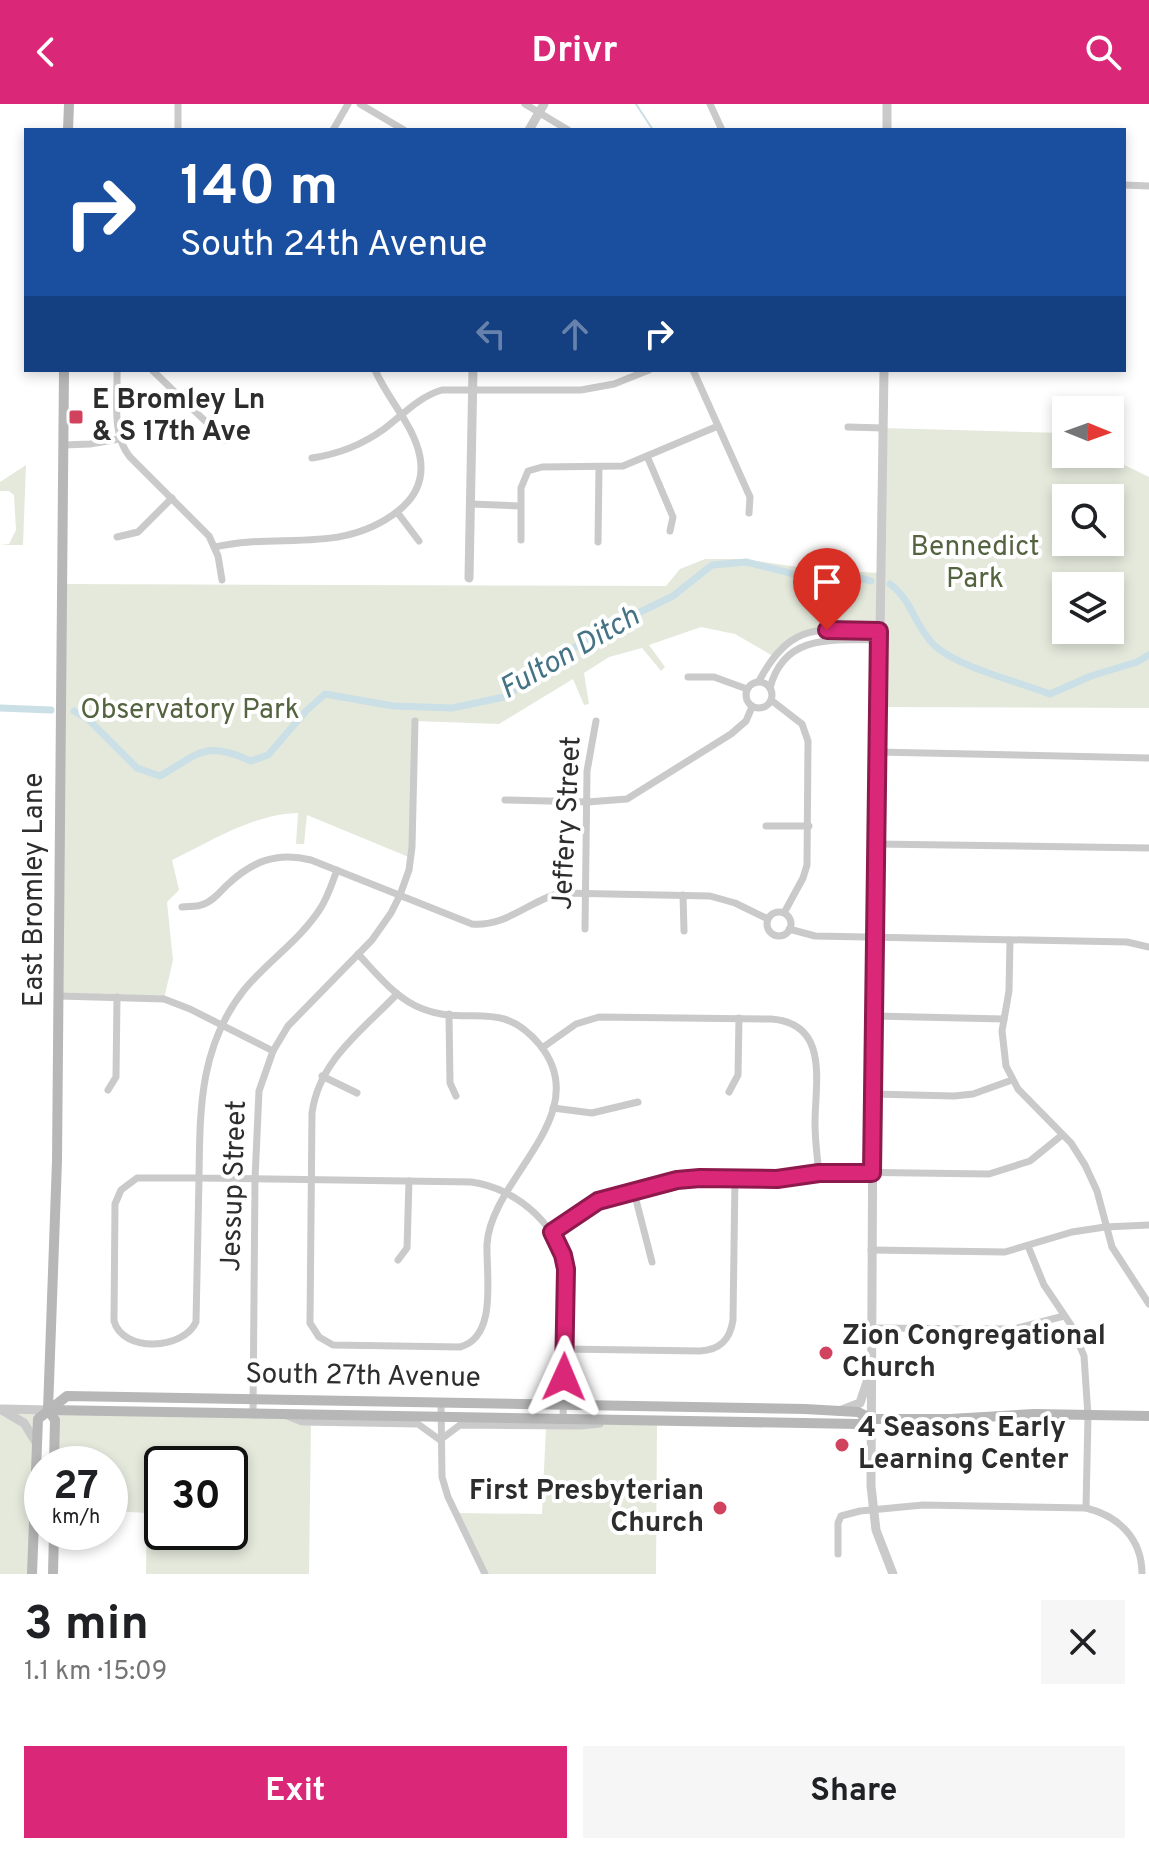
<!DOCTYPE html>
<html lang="en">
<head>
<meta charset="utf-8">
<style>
  :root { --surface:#fff; --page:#f6f6f6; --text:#202124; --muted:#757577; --accent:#db2777 }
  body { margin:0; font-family:Overpass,sans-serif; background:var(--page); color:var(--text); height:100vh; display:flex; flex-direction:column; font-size:30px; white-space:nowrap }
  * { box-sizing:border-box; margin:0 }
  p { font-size:26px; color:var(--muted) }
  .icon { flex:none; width:44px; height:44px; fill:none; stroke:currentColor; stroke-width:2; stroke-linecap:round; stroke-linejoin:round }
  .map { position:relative; height:1470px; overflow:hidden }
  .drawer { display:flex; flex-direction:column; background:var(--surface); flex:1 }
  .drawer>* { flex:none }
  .top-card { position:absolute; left:24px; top:24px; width:1102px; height:244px; border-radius:0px; box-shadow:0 4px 12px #0003; background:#1a4fa0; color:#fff; overflow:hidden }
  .needle { width:52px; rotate:91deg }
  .fabs { position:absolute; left:1052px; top:292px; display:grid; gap:16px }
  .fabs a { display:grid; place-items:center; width:72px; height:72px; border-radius:0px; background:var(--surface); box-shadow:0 4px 12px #0003; font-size:40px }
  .speed { position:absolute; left:24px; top:1342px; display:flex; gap:16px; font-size:40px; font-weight:700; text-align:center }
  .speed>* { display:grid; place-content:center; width:104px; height:104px; border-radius:50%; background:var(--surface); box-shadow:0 4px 12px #0003; line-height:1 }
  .speed small { font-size:20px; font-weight:400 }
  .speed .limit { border:4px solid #111; border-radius:12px; background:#fff; color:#111 }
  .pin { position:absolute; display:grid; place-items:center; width:68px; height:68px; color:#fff; margin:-82px -34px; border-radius:50% 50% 50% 0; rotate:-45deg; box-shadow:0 0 8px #0007 }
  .pin .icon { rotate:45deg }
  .me { position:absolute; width:88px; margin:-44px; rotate:1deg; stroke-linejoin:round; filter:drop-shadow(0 0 6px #0008) }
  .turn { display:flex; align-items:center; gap:28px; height:168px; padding:0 24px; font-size:36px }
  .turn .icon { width:104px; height:104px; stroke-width:2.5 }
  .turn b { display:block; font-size:56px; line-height:68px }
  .lanes { display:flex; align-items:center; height:76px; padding:0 24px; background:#0003; justify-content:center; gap:40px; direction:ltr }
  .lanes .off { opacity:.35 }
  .round { display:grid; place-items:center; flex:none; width:84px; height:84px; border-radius:0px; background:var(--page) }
  .head { display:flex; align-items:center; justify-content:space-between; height:136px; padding:0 24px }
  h1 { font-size:48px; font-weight:700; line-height:60px }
  .primary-button { display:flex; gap:16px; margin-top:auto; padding:16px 24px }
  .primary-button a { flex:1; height:92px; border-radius:0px; background:var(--accent); color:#fff; font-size:32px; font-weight:700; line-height:92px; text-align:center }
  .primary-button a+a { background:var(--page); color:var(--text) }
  header { display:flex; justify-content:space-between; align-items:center; height:104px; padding:0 24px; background:var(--accent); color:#fff; font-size:36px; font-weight:700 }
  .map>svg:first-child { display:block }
  .green { fill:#e4e9dc; fill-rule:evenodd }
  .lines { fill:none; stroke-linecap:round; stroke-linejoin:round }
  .stream { stroke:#cadfe6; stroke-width:2 }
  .canal { stroke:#cadfe6; stroke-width:7 }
  .minor { stroke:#cacaca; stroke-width:7 }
  .tertiary { stroke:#cacaca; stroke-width:9 }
  .secondary { stroke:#b7b7b7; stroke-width:10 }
  .route-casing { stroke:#8e194d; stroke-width:20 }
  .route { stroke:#db2777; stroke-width:14 }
  .poi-dot { fill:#d0425d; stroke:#fff; stroke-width:3 }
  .labels { text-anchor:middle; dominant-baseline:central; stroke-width:8; stroke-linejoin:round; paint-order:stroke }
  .poi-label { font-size:28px; font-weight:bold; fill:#2d2d2d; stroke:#fff; text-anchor:start }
  .park-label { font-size:28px; fill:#546340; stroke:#fff }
  .street-label { font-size:28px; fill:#2d2d2d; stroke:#fff }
  .water-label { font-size:30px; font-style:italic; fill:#457385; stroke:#fff }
</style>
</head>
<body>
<header><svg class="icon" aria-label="back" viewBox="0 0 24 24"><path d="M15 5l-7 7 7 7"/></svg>Drivr<svg class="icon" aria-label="search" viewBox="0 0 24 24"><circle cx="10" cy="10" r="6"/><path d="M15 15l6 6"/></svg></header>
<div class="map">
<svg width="1149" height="1470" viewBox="0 0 1149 1470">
  <rect width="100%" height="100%" fill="#fff"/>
  <g class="green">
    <path d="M883 324 1063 329 1066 331V350H1102L1149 373V604L878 603 879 527 809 528 773 552 735 530 701 523 649 541 665 563 661 567 642 544 609 553 584 569 589 600 584 601 573 575 499 620 415 617 411 754 307 711 304 740H296L298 709C253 710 212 737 172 756L179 786 167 798 173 856 164 895 59 892 60 480 666 482 680 465 705 455H743L818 466 880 469ZM1066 394H1110V438H1066ZM1066 482H1110V526H1066Z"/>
    <path d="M26 361 23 441H0L9 440 16 426 14 391 9 387H0V378Z"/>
    <path d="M0 1305 67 1308 285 1311 302 1318H311L309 1470H146L147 1409 110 1407V1360H54L55 1316 48 1306 35 1319 37 1341 32 1470H0ZM162 1360H230V1428H162Z"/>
    <path d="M621 1317H657L656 1470H485L456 1409 542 1410 546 1322Z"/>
  </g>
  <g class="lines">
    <path class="stream" d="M636 0 653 26"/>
    <g class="canal">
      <path d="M890 480C912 496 915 523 934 541 957 563 1019 578 1050 590L1091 572 1137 558 1149 551"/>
      <path d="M0 604 51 606"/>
      <path d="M74 607 89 616 137 664 160 672C200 649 205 636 251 657L268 651 306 607 325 590 393 602 452 604 504 593 591 532 673 492 712 461 746 458 806 473 852 472 871 477"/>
    </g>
    <g class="minor">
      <path d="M360 0 404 26"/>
      <path d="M525 0 568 26"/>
      <path d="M710 0 722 26"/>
      <path d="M178 26V0"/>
      <path d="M333 26 348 0"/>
      <path d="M1124 81 1149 82"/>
      <path d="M117 266C118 294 111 330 130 353L209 432 218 452 222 476"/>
      <path d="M152 266 225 336"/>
      <path d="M693 266 750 393 749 409"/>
      <path d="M848 323 883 324"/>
      <path d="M63 341 90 340 119 335"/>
      <path d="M647 352 673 413 670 427"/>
      <path d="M312 354C339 350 362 341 384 325 403 311 418 293 442 286H581L614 280 649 266"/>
      <path d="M471 400 520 402"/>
      <path d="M397 408 419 437"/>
      <path d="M117 433 138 428 172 394"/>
      <path d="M521 436V384L528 367 542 363 623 362 718 322"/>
      <path d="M598 438 599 364"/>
      <path d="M215 443C280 428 342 451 398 407 416 393 424 375 420 353 414 321 388 296 375 266"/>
      <path d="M688 573H714L747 585"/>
      <path d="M759 577C791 517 819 525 879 527"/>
      <circle cx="759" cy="591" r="13"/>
      <path d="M770 584C784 529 834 536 879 536"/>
      <path d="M771 596 802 620 808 637 807 761 803 774 784 809"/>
      <path d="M877 648 1149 654"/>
      <path d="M505 696 587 698 627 695 731 630 746 617 752 603"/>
      <path d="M766 722H809"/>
      <path d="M876 740 1149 744"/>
      <path d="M337 766C332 779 328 793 320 805 300 836 267 858 244 886 199 943 200 1006 199 1074L471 1078C518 1084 564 1125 566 1173L563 1316"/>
      <path d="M683 791 684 827"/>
      <path d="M182 803C188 802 196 803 201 801 211 799 219 789 226 782 251 758 276 747 311 756L472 820C506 823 529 797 560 789L710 792 735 799 768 815"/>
      <circle cx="779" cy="820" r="12"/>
      <path d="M585 825 587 667 596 617"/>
      <path d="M789 825 815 832 1127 838 1149 843"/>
      <path d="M1010 836 1009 887 1002 927 1006 962 1018 985 1071 1039 1085 1061 1097 1087 1112 1143 1149 1200"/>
      <path d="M358 850C377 870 397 896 423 905 469 923 500 893 540 941 596 1011 491 1074 487 1140 486 1171 498 1233 460 1243L333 1241 319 1233 310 1219 312 1009C319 956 363 926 397 890"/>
      <path d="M59 892 164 895 190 905 273 947"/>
      <path d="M449 910 450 979 456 992"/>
      <path d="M874 912 1004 915"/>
      <path d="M542 944 576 920 599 913 771 915C830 919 815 979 815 1019 815 1036 817 1052 819 1069"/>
      <path d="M322 972 357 989"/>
      <path d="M108 986 116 973 117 893"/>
      <path d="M729 988 738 971 739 914"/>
      <path d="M873 990 954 992 973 990 1012 976"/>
      <path d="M553 1004 592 1009 638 998"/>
      <path d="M137 1074H199L196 1218C183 1246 123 1249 114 1217L115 1100 121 1086Z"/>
      <path d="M634 1088 652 1158"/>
      <path d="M552 1128 598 1097 677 1076 777 1075 840 1068 989 1070 1030 1057 1062 1031"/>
      <path d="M1028 1142 1044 1181 1071 1221 1084 1252 1088 1312 1086 1404"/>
      <path d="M871 1146 1005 1148 1072 1128 1105 1123 1149 1121"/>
      <path d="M398 1156 407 1144 409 1077"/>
      <path d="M870 1224 1014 1225 1064 1212"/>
      <path d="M564 1245 700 1247C720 1246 730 1236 733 1216L735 1074"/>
      <path d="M441 1298 442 1373 448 1393 485 1470"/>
      <path d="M253 1311 255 1075 259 987 273 947 288 922 372 836 391 809 400 791 409 766 412 743 415 617"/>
      <path d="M287 1312 302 1318 418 1320 440 1336 460 1321 581 1322 600 1320"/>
      <path d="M838 1450V1419L841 1412 860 1407 923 1401 1086 1404C1119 1412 1142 1435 1142 1470"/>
    </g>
    <g class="tertiary">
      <path d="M529 26 544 0"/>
      <path d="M887 26V0"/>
      <path d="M884 266 873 990 871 1382 876 1426 893 1470"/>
      <path d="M469 474 473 266"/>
      <path d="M0 1305 24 1319 37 1340"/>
      <path d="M3 1305 48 1306"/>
      <path d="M842 1306 860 1299 867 1278"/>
    </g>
    <g class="secondary">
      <path d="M68 26 69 0"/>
      <path d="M48 1306 858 1320 872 1315H950L1034 1310 1149 1312"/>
      <path d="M54 1360 55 1316 48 1306 57 1057 64 266"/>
      <path d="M32 1470 38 1315 67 1292 805 1305 858 1308 872 1315"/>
      <path d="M53 1470 54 1428"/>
    </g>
  </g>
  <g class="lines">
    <g class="route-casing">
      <path id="route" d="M564 1273 566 1165 563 1151 552 1128 598 1097 677 1076 700 1074 777 1075 819 1069H872L879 527 827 526"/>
    </g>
    <use href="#route" class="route"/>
  </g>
  <g class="poi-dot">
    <rect x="68" y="305" width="16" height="16" rx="4"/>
    <circle cx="826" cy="1249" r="8"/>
    <circle cx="842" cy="1341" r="8"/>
    <circle cx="720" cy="1404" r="8"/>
  </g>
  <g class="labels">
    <g class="poi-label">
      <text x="92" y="297">E Bromley Ln<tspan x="92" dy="32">&amp; S 17th Ave</tspan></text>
      <text x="842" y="1233">Zion Congregational<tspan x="842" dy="32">Church</tspan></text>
      <text x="858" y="1325">4 Seasons Early<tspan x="858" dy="32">Learning Center</tspan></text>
      <text x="704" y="1388" text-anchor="end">First Presbyterian<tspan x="704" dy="32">Church</tspan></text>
    </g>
    <g class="park-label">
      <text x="975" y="444">Bennedict<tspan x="975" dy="32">Park</tspan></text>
      <text x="190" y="607">Observatory Park</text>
    </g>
    <g class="street-label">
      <text transform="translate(568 719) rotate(-87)">Jeffery Street</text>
      <text transform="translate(35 786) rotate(-90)">East Bromley Lane</text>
      <text transform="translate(235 1082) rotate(-88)">Jessup Street</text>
      <text transform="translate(363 1273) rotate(1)">South 27th Avenue</text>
    </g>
    <g class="water-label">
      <text transform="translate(570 550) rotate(-30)">Fulton Ditch</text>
    </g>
  </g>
</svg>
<div class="fabs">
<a><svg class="needle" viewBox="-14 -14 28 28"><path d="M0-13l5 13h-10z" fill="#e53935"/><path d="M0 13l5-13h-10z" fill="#757577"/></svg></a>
<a><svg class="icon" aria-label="search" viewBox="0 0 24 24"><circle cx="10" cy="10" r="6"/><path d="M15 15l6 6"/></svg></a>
<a><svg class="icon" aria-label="layers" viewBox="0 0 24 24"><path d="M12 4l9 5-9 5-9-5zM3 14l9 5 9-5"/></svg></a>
</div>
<div class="speed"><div>27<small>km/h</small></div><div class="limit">30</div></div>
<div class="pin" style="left:827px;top:526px;background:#d93025"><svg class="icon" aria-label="arrive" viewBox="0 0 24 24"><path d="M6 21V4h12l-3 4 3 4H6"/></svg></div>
<svg class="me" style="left:564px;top:1273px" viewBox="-20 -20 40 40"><path d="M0-17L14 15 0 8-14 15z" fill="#db2777" stroke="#fff" stroke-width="4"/></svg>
<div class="top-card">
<div class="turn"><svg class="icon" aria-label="right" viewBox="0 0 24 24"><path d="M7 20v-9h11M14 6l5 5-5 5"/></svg><div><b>140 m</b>South 24th Avenue</div></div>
<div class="lanes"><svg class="icon off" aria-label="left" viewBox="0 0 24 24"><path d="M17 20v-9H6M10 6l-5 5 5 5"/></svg><svg class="icon off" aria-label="ahead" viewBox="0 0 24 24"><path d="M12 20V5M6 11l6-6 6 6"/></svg><svg class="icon" aria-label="right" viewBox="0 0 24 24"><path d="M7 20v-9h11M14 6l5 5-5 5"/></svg></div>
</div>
</div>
<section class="drawer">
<div class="head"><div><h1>3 min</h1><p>1.1 km · 15:09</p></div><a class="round"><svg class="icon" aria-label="close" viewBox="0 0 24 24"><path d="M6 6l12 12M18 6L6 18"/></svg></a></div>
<div class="primary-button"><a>Exit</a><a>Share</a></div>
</section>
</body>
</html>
